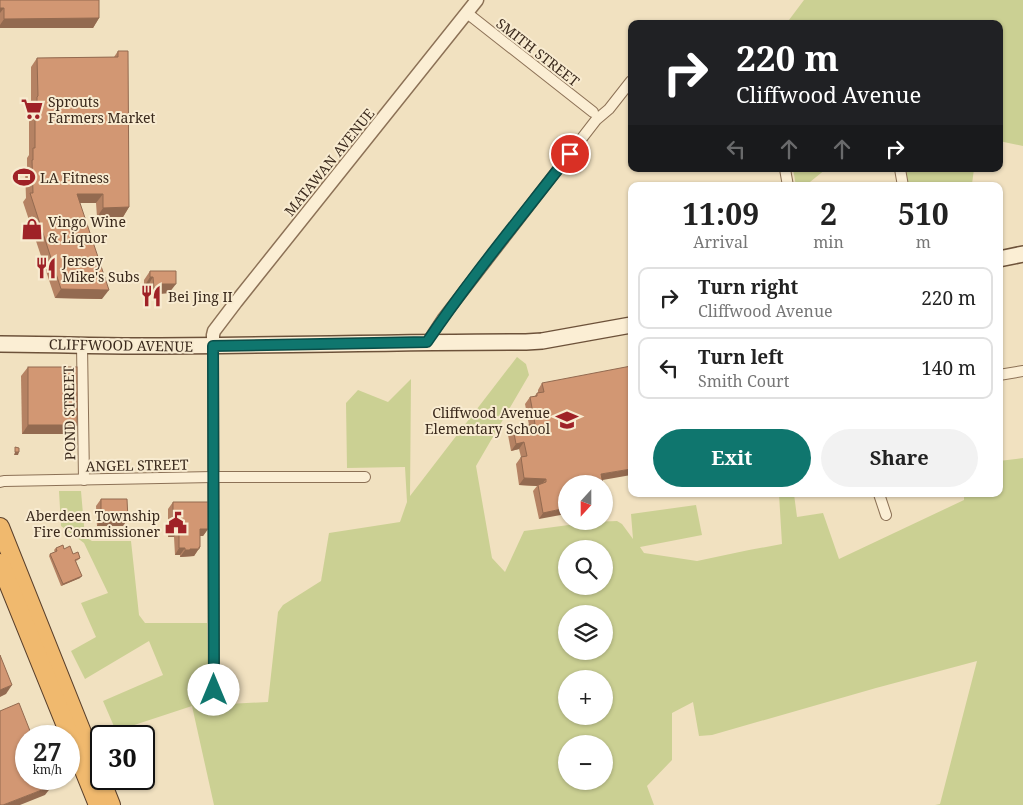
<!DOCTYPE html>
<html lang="en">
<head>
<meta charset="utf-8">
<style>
  :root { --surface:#fff; --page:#f2f2f2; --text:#222; --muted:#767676; --line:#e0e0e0; --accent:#0f766e }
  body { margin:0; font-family:"Noto Serif",serif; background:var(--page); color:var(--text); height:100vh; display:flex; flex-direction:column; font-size:19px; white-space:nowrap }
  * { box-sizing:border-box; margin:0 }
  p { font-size:16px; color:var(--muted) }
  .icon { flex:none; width:28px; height:28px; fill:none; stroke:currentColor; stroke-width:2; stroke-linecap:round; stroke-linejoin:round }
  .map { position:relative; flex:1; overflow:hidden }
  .drawer { position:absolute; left:628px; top:182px; width:375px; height:315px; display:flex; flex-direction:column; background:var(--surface); border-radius:10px; box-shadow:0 1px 4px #0004 }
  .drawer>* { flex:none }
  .banner { position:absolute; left:628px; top:20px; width:375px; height:152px; border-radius:10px; box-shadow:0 1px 4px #0004; background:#202124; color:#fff; overflow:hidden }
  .needle { width:32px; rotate:201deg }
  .controls { position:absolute; left:558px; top:475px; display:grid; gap:10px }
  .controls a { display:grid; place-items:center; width:55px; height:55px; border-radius:50%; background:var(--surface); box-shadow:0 1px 4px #0004; font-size:25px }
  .speed { position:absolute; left:15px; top:725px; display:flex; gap:10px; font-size:25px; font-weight:700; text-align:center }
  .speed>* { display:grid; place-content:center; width:65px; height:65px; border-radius:50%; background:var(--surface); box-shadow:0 1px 4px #0004; line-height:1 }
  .speed small { font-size:12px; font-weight:400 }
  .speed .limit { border:2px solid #111; border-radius:8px; background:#fff; color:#111 }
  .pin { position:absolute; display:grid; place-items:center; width:42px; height:42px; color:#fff; margin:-21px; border:2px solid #fff; border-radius:50%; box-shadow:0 1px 5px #0007 }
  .me { position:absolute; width:55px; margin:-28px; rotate:0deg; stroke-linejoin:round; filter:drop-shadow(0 0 4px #0008) }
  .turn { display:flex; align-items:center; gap:18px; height:105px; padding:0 25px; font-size:22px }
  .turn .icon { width:65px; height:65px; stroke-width:2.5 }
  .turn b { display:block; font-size:35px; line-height:42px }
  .lanes { display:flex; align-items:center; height:48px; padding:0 25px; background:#0003; justify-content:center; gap:25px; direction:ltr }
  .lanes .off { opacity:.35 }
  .eta { display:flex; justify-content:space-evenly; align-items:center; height:85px; text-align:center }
  .eta b { font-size:30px; font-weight:700; line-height:35px }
  .cta { display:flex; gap:10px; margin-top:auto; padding:10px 25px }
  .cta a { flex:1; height:58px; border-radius:30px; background:var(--accent); color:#fff; font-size:20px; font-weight:700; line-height:58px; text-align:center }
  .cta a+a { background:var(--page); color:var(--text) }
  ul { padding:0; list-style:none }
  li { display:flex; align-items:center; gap:15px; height:62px; margin:0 10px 8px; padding:0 15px; border:2px solid var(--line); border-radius:10px }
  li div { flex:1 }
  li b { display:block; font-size:19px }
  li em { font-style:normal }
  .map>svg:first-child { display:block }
  .green { fill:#cbd093; fill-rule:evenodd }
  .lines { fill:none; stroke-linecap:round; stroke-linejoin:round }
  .minor-casing { stroke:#8c7156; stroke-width:12 }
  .tertiary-casing { stroke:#8c7156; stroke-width:15 }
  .secondary-casing { stroke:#6d523a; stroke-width:18 }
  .trunk-casing { stroke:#593f2b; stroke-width:20 }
  .minor { stroke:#fbeed4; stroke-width:10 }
  .tertiary { stroke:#fbeed4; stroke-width:12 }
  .secondary { stroke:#fbeed4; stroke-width:15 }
  .trunk { stroke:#f0b96e; stroke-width:18 }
  .wall { fill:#b58263 }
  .shaded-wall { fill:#936a50 }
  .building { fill:#d29773; stroke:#936a50 }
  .route-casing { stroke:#0a4d48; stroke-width:12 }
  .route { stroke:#0f766e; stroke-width:9 }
  .labels { text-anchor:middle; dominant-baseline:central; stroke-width:4; stroke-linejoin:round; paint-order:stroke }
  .street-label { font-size:14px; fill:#3a291c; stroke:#f8ebd0 }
  .poi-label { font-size:14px; fill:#3a291c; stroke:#f8ebd0; text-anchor:start }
</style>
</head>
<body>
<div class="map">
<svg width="1023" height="805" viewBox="0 0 1023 805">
  <rect width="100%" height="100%" fill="#f1e1c0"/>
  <g class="green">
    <path d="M804 0H1023V146L999 141V24H786Z"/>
    <path d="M793 169H826L805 186H796Z"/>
    <path d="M906 169H974L972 184 950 186H908Z"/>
    <path d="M517 357 526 364 529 375 476 466 492 558 505 572 524 531 591 522 617 521 622 524 633 539 631 514 696 505 702 535 640 547 644 553 697 561 749 550 782 544 779 494H794L797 517 823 513 839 559 964 500V494H999V461L1023 458V805H935L940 804 977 661 876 688 712 735 699 736 693 702 672 713V760L647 786 654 805H214L192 706 116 731 103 701 163 675 149 641 85 679 71 651 96 637 81 603 108 593 84 543 61 526 59 491H81L85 537 92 541H131L139 615 145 623H207L209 705 268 702 278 612 283 605 321 581 329 533 400 522 407 502 405 467 347 468 346 403 358 390 388 402 411 379 410 496ZM566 549H604V586H566ZM566 614H604V651H566ZM566 679H604V716H566ZM566 744H604V781H566Z"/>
  </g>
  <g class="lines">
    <g class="minor-casing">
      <g id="minor">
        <path d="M467 13 593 112"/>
        <path d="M785 169 788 186"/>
        <path d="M900 169 903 186"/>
        <path d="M427 342 442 319 596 120 609 109 631 81"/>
        <path d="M82 345 84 480"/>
        <path d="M213 346 214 690"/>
        <path d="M999 375 1023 371"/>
        <path d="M0 482 4 481 213 477H365"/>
        <path d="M879 494 886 515"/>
      </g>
    </g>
    <g class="tertiary-casing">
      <path id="tertiary" d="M213 346V335L214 331 236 302 477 0"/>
    </g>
    <g class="secondary-casing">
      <g id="secondary">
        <path d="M999 259 1023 254"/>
        <path d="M0 344C45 344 91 346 136 346 266 346 396 342 526 342L542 341 631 325"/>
      </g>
    </g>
    <g class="trunk-casing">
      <g id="trunk">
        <path d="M0 527 111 805"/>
        <path d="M0 563 98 805"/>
      </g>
    </g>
    <use href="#minor" class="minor"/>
    <use href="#tertiary" class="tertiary"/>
    <use href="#secondary" class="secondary"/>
    <use href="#trunk" class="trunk"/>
  </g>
  <g class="wall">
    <path d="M0 0 99 18 93 28H0Z"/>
    <path d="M118 51 129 207 123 217H97L96 203H80L102 299 55 298 23 202 26 198 25 169 27 167V158L29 155V121L30 118V106L31 104V67L37 58 114 57Z"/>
    <path d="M150 271 169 293 157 294 154 297H147V287H144V280Z"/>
    <path d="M28 367 71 434H22L21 376Z"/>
    <path d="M542 383 603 480 539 519 533 491 537 486 519 485 516 464 521 457 519 449 511 451 508 435 513 428 529 425 525 404 530 397H534L537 393H538V390Z"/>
    <path d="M101 499 123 526H97L96 506Z"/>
    <path d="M173 502 208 529 203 536H200V547L194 556 180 557V555H175L174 537H168V509Z"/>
    <path d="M56 548 64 549 80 558 78 560 76 561 80 578 61 586 49 556 50 554 55 552 54 550Z"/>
  </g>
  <g class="shaded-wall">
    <path d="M0 8H4L0 13Z"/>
    <path d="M99 18 93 28H0V25L4 19Z"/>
    <path d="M77 194H103L96 203H70Z"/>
    <path d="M129 207 123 217H97L103 208Z"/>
    <path d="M150 277H153L147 287H144Z"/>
    <path d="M161 284H176L169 293 157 294 154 297H147L154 288Z"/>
    <path d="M61 289 109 290 102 299 55 298Z"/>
    <path d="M28 425H77L71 434H22Z"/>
    <path d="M524 442 519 449 511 451 516 444Z"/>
    <path d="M15 452H19L18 455H14Z"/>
    <path d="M631 469V475L597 481 601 474Z"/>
    <path d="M524 478 546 479 541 486 538 485 537 486 519 485Z"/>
    <path d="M608 506 604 512V507Z"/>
    <path d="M566 508V514L539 519 543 513Z"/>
    <path d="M101 519H128L123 526H97Z"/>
    <path d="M200 529H208L203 536H195Z"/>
    <path d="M173 530H179L174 537H168Z"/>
    <path d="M199 547H200L194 556 180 557 185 550Z"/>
    <path d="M179 548H185L180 555H175Z"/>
    <path d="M82 576 80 578 61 586 63 584Z"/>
    <path d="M12 685 6 694 0 697V690Z"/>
    <path d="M52 786 45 795 20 805H3Z"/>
  </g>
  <g class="building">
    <path d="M0 0H99V18L4 19V8H0Z"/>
    <path d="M118 51H128L129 207 103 208V194H77L109 290 61 289 30 193H33L32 160H33V148H35V112L37 110V97L38 96 37 58 118 57Z"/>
    <path d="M150 271H176V284H161V288H154L153 277H150Z"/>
    <path d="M631 366V469L601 474 603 484H566V508L543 513 538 485 546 482V479L524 478 521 457 527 456 524 442 516 444 513 428 535 424 530 397 537 396V393L544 392 542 383Z"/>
    <rect x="28" y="367" width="49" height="58"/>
    <path d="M15 447 19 448V452H15Z"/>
    <path d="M604 485 608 506 604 507Z"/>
    <path d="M101 499H127L128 519H101Z"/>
    <path d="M173 502H208V529H200V547H199V549H190V550H185V548H179V530H173Z"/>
    <path d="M63 545 64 549 70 546 73 554 78 552 80 558 75 560 82 576 63 584 50 554 57 551 56 548Z"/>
    <path d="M0 655 12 685 0 690Z"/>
    <path d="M19 703 32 736H26V779H49L52 786 3 805H0V711Z"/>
  </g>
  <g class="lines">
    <g class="route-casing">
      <path id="route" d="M214 690 213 346 427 342C471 277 522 216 570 154"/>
    </g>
    <use href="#route" class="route"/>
  </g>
  <defs>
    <g id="supermarket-bare" transform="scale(1.725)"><path d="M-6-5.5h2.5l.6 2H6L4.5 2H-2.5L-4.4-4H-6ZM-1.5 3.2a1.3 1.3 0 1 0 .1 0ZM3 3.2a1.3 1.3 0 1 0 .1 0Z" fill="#9f2227" stroke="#f8ebd0" stroke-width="2.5" paint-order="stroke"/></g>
    <g id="stadium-bare" transform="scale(1.725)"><path d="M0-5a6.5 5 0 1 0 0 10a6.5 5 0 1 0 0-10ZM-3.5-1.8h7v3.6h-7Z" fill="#9f2227" stroke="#f8ebd0" stroke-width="2.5" paint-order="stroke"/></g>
    <g id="shop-bare" transform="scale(1.725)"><path d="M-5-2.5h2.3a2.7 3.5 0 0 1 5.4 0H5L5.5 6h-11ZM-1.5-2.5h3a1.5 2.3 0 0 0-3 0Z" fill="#9f2227" stroke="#f8ebd0" stroke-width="2.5" paint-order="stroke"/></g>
    <g id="restaurant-bare" transform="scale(1.725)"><path d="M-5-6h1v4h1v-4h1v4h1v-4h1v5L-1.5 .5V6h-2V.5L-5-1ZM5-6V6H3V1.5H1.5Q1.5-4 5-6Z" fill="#9f2227" stroke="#f8ebd0" stroke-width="2.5" paint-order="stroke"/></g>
    <g id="school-bare" transform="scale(1.725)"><path d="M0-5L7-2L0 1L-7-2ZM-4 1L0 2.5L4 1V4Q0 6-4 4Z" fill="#9f2227" stroke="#f8ebd0" stroke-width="2.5" paint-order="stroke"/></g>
    <g id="civic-bare" transform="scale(1.725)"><path d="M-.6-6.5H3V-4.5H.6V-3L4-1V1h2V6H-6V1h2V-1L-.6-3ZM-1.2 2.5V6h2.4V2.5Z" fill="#9f2227" stroke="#f8ebd0" stroke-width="2.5" paint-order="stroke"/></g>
  </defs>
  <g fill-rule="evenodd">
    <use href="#supermarket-bare" x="32" y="109"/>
    <use href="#stadium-bare" x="24" y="177"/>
    <use href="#shop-bare" x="32" y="229"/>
    <use href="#restaurant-bare" x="46" y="268"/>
    <use href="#restaurant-bare" x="151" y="296"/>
    <use href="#school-bare" x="567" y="420"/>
    <use href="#civic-bare" x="176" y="523"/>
  </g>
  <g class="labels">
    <g class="street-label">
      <text transform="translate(538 52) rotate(38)">SMITH STREET</text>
      <text transform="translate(329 162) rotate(-51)">MATAWAN AVENUE</text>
      <text transform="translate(121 345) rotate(1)">CLIFFWOOD AVENUE</text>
      <text transform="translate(69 413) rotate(-91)">POND STREET</text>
      <text transform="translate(137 465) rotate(-1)">ANGEL STREET</text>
    </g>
    <g class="poi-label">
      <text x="48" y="101">Sprouts<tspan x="48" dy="16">Farmers Market</tspan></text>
      <text x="40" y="177">LA Fitness</text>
      <text x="48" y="221">Vingo Wine<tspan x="48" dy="16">&amp; Liquor</tspan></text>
      <text x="62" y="260">Jersey<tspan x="62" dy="16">Mike's Subs</tspan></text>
      <text x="168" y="296">Bei Jing II</text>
      <text x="550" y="412" text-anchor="end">Cliffwood Avenue<tspan x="550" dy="16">Elementary School</tspan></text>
      <text x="160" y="515" text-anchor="end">Aberdeen Township<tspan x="160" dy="16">Fire Commissioner</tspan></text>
    </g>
  </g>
</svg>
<div class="controls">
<a><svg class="needle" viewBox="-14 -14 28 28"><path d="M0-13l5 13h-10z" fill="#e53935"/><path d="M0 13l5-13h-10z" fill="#767676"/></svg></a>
<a><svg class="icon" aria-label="search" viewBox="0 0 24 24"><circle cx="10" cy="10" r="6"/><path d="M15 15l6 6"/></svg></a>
<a><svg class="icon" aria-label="layers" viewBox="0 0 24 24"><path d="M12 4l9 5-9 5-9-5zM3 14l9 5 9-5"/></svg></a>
<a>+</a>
<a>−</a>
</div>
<div class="speed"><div>27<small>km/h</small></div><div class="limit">30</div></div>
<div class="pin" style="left:570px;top:154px;background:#d93025"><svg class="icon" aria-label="arrive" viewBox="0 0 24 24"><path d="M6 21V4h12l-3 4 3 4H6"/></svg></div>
<svg class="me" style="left:214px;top:690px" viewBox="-20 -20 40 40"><circle r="19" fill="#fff"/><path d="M0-13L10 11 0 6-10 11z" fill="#0f766e"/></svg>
<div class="banner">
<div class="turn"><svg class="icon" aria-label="right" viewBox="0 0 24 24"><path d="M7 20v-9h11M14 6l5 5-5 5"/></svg><div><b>220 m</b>Cliffwood Avenue</div></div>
<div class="lanes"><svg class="icon off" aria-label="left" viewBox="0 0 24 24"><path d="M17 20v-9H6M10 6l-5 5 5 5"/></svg><svg class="icon off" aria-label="ahead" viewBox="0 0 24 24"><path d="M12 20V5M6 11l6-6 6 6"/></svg><svg class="icon off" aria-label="ahead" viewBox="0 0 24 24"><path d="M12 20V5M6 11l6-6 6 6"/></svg><svg class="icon" aria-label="right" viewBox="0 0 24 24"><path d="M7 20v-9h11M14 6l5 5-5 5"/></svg></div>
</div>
<section class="drawer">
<div class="eta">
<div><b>11:09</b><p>Arrival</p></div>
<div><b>2</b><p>min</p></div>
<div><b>510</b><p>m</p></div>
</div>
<ul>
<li><svg class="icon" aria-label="right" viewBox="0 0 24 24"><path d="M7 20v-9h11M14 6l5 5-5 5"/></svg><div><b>Turn right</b><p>Cliffwood Avenue</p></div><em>220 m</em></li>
<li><svg class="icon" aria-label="left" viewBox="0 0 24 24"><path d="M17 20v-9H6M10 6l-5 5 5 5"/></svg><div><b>Turn left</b><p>Smith Court</p></div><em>140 m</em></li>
</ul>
<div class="cta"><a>Exit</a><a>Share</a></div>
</section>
</div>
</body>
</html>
